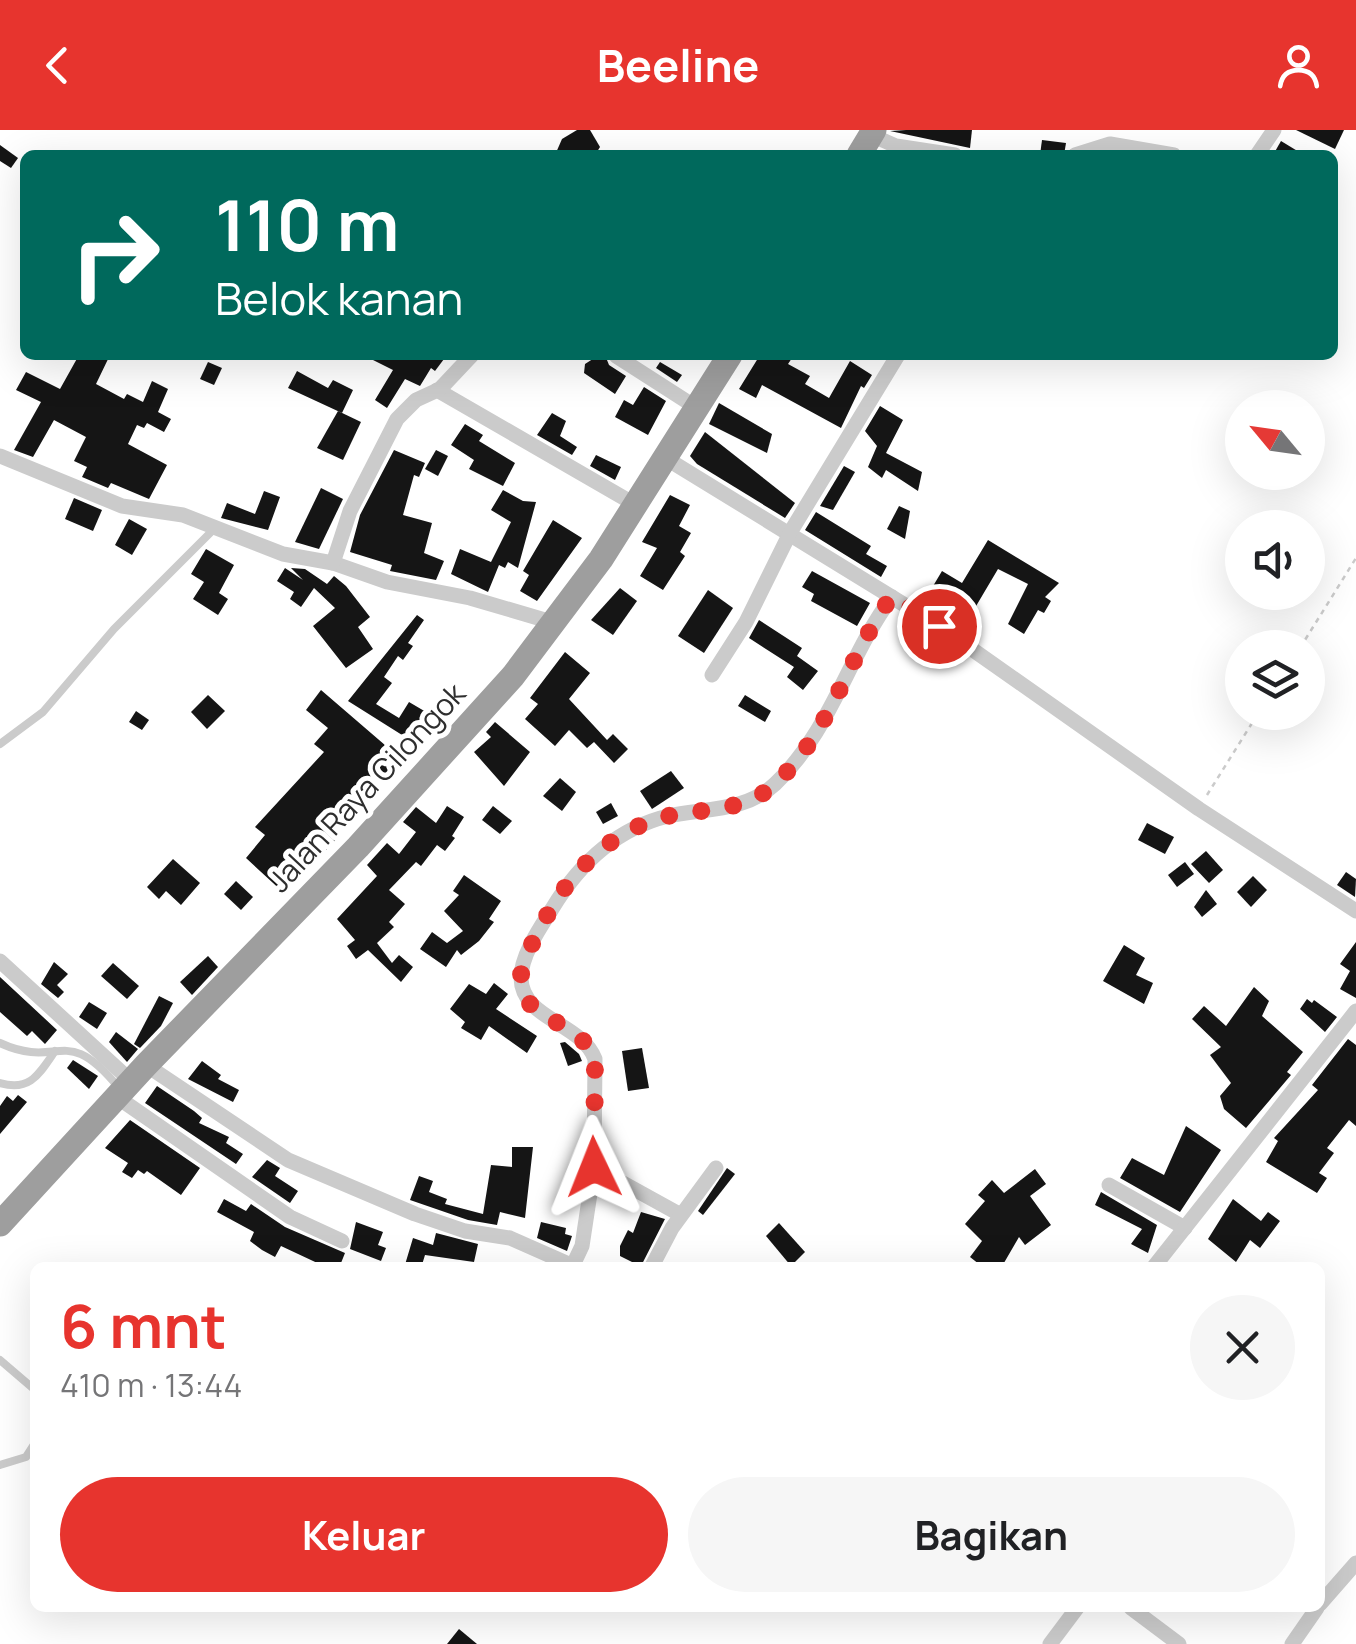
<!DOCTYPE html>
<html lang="id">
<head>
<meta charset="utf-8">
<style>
  :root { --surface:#fff; --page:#f6f6f6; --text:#202124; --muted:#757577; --accent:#e7342e }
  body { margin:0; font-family:Manrope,sans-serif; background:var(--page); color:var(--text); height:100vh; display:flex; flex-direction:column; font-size:38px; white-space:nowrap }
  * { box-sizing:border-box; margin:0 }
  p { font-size:32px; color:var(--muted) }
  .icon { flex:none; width:55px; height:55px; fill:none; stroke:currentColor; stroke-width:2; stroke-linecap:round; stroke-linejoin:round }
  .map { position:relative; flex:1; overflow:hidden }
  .side { position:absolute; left:30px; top:1132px; width:1295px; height:350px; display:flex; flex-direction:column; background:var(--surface); border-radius:15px; box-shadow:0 10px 40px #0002 }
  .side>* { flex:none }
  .banner { position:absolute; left:20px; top:20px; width:1318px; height:210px; border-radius:15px; box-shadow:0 10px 40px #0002; background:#00695c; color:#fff; overflow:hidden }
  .needle { width:65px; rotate:299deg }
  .buttons { position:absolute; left:1225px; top:260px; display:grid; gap:20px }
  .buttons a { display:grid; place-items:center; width:100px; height:100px; border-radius:50%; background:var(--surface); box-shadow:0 10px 40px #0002; font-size:50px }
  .pin { position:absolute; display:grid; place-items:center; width:85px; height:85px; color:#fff; margin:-42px; border:5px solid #fff; border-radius:50%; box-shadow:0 2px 10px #0007 }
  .me { position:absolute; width:110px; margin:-55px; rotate:358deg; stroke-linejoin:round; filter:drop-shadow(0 0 8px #0008) }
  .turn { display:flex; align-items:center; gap:35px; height:210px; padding:0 30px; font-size:45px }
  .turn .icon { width:130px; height:130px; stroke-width:2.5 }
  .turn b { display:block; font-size:70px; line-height:85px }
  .round { display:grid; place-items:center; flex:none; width:105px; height:105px; border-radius:52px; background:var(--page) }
  .summary { display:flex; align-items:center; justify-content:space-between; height:170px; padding:0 30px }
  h1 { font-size:60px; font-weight:700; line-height:75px; color:var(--accent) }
  .cta { display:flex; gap:20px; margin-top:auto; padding:20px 30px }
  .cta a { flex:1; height:115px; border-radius:60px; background:var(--accent); color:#fff; font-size:40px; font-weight:700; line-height:115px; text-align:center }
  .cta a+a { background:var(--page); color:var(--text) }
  header { display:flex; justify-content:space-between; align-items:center; height:130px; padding:0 30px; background:var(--accent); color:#fff; font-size:45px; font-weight:700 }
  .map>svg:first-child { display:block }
  .building { fill:#151515 }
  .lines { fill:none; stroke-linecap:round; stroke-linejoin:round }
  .path { stroke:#cbcbcb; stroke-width:2.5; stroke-dasharray:5 5; stroke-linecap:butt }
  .service { stroke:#cbcbcb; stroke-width:8 }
  .minor { stroke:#cbcbcb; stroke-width:15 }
  .trunk { stroke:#9e9e9e; stroke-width:25 }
  .route { stroke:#e7342e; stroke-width:18; stroke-dasharray:0 32.4 }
  .labels { text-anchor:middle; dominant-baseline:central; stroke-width:10; stroke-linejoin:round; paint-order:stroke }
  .street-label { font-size:30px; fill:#2e2e2e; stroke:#fff }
</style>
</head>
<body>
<header><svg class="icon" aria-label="back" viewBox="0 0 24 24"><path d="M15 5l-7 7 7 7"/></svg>Beeline<svg class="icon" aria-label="person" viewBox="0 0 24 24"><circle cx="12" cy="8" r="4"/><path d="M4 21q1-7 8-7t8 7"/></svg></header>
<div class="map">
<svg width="1356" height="1514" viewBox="0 0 1356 1514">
  <rect width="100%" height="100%" fill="#fff"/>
  <g class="building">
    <path d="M577 0H590L600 17 595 25H555L562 9Z"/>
    <path d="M906 0H972L970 18 890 1Z"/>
    <path d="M1296 0H1344L1335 19Z"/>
    <path d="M1042 10 1066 13 1064 25H1040Z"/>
    <path d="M1281 11 1304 25H1273Z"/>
    <path d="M0 15 18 28 11 38 0 31Z"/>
    <path d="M79 225H110L96 254 124 269 127 264 143 272 152 251 168 259 158 282 171 289 164 302 147 293 144 298 137 295 128 314 167 335 149 369 111 353 108 358 82 347 87 337 74 331 86 307 54 290 33 327 14 320 41 272 16 260 26 242 60 259Z"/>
    <path d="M363 225H447L435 241 431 238 420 256 405 249 387 278 375 270 393 240Z"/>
    <path d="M599 225H605L609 235 626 246 615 264 584 243 585 234Z"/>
    <path d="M760 225H794L788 234 810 246 805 254 829 268 850 231 872 245 864 258 861 256 841 298 762 255 756 268 739 259Z"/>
    <path d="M208 232 222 238 214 255 200 249Z"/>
    <path d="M660 232 682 245 677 252 656 238Z"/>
    <path d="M297 241 328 258 333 250 353 260 342 283 288 258Z"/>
    <path d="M644 257 666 271 648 305 615 287 624 270 633 275Z"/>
    <path d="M719 273 772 304 767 323 709 294Z"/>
    <path d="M880 276 903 290 886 323 922 342 918 361 886 340 882 348 868 337 877 316 865 301Z"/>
    <path d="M338 281 361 292 343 330 317 318Z"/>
    <path d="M552 283 566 291 560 306 577 317 572 325 537 305Z"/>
    <path d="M465 294 483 305 479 311 515 333 503 356 469 339 474 330 451 315Z"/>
    <path d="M705 302 795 373 785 388 697 334 690 326Z"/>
    <path d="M394 320 425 333 419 347 414 345 403 385 432 393 424 423 444 431 436 450 390 441 392 435 350 422 360 385Z"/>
    <path d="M436 320 448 326 438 346 425 339Z"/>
    <path d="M596 325 621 337 615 350 590 336Z"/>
    <path d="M844 336 855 342 833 380 820 376Z"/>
    <path d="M321 358 343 369 319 419 295 412Z"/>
    <path d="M503 360 523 371 536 372 518 438 508 432 505 438 499 435 488 462 451 444 460 419 491 432 511 392 491 380Z"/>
    <path d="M264 361 280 367 268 400 221 388 227 373 255 384Z"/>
    <path d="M670 365 690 375 679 396 691 403 680 422 685 426 663 460 640 446 657 418 642 412Z"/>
    <path d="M74 368 102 380 93 401 65 389Z"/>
    <path d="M899 376 910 381 905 409 887 399Z"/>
    <path d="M816 382 871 416 866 424 887 436 881 447 805 400Z"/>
    <path d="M129 389 147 399 132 425 115 415Z"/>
    <path d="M553 390 582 408 537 471 520 461 529 445 523 441Z"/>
    <path d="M988 410 1059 453 1045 467 1051 471 1044 483 1038 480 1024 504 1008 494 1028 454 998 439 966 493 940 477 937 482 923 473 942 441 962 453Z"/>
    <path d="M206 419 234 435 219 463 228 469 218 485 193 469 204 452 191 444Z"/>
    <path d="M285 438 303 450 291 438 305 439 327 454 334 446 346 456 370 487 358 497 373 519 346 538 313 496 335 478 314 458 301 477 290 469 294 462 277 451Z"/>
    <path d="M812 441 870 473 857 496 811 471 814 464 802 457Z"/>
    <path d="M620 458 637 471 613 505 591 490Z"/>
    <path d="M708 460 733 478 704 523 678 506Z"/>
    <path d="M417 485 424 490 408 513 413 516 403 530 398 526 384 547 392 553 376 574 399 588 409 572 426 582 410 610 348 571Z"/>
    <path d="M759 490 802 518 797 526 818 541 803 560 787 547 794 537 749 508Z"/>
    <path d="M565 522 590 543 569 569 607 610 613 604 628 619 614 633 594 612 587 618 569 600 555 616 525 589 538 574 530 568Z"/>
    <path d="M321 560 400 628 374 659 365 651 351 667 328 694 340 705 285 764 246 728 265 705 255 697 324 622 314 614 328 598 306 580Z"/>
    <path d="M208 565 225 581 207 599 191 582Z"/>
    <path d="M745 565 771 581 765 592 738 576Z"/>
    <path d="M136 581 149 590 142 600 129 592Z"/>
    <path d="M495 592 530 622 504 656 474 622 491 607 486 602Z"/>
    <path d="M671 641 684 658 652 679 640 661Z"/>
    <path d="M560 648 576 662 562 681 543 666Z"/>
    <path d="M611 673 618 686 603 694 596 682Z"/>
    <path d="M447 676 464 687 452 706 455 708 445 721 437 715 421 736 416 732 389 760 405 774 389 792 394 797 377 813 392 833 399 825 413 837 401 852 368 820 356 829 347 816 355 810 337 789 377 746 367 735 387 713 399 724 416 702 403 692 416 677 436 693Z"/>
    <path d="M493 676 512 691 500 704 482 690Z"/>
    <path d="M1147 693 1174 707 1165 724 1138 710Z"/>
    <path d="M1206 721 1223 740 1209 753 1191 734Z"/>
    <path d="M173 729 200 753 181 775 166 761 159 769 147 757Z"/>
    <path d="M1185 732 1194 744 1177 757 1168 745Z"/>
    <path d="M1346 742 1356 749 1355 767 1337 755Z"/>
    <path d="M464 745 501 771 489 789 494 792 479 811 461 825 457 820 446 837 420 819 432 802 447 813 463 801 444 781 459 765 453 761Z"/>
    <path d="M1253 746 1267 760 1251 777 1237 762Z"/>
    <path d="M236 751 253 767 241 780 224 764Z"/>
    <path d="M1206 760 1217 774 1202 787 1194 777Z"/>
    <path d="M1356 812V868L1340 859 1350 841 1340 834Z"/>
    <path d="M1124 815 1145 828 1136 845 1153 853 1144 874 1103 851Z"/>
    <path d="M208 826 218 837 192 865 180 852Z"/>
    <path d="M54 832 68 844 57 855 64 862 58 868 41 854Z"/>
    <path d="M113 833 139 856 127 869 101 846Z"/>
    <path d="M0 847 57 900 45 914 32 901 27 906 0 882Z"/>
    <path d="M494 853 508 864 496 879 537 906 527 923 489 896 481 910 461 898 465 892 450 879 469 854 486 864Z"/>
    <path d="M1254 857 1269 871 1262 886 1303 922 1287 942 1291 945 1246 998 1224 979 1220 966 1231 953 1210 925 1221 917 1192 889 1204 876 1226 896Z"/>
    <path d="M159 866 173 873 161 896 140 918 134 914Z"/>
    <path d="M1307 869 1312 873 1314 870 1337 887 1325 902 1300 879Z"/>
    <path d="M89 872 107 883 97 899 79 887Z"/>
    <path d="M116 902 138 919 127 932 109 912Z"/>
    <path d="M1348 909 1356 915V996L1349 990 1327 1018 1334 1023 1319 1043 1327 1048 1317 1063 1266 1032 1278 1011 1274 1008 1318 960 1312 955Z"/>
    <path d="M565 912 579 924 582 931 568 936 560 913Z"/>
    <path d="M642 918 649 958 628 961 622 921Z"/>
    <path d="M73 930 98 946 89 959 67 938Z"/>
    <path d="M202 931 221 945 218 949 239 960 233 972 188 949Z"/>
    <path d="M157 956 194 981 202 988 199 993 229 1007 226 1013 243 1024 236 1034 145 973Z"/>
    <path d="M18 965 27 972 0 1004V976L7 966 13 971Z"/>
    <path d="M130 990 200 1038 181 1065 147 1041 144 1044 138 1040 132 1048 122 1042 128 1033 105 1018Z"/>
    <path d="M1186 996 1221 1020 1180 1082 1120 1048 1132 1028 1164 1045Z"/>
    <path d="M512 1017H533L525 1088 500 1082 497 1095 468 1090 410 1070 419 1046 433 1051 429 1062 447 1069 445 1074 483 1084 491 1035 512 1037Z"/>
    <path d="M267 1030 280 1038 275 1046 298 1061 290 1073 252 1047Z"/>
    <path d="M727 1038 735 1044 703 1085 698 1081Z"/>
    <path d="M1035 1039 1046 1054 1030 1066 1051 1095 1025 1115 1019 1107 1001 1138H984L970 1127 982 1111 965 1094 985 1071 978 1065 992 1050 1004 1063Z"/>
    <path d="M1101 1062 1157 1095 1148 1123 1131 1114 1142 1099 1095 1075Z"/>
    <path d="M224 1069 246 1081 251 1074 285 1097 345 1123 339 1138H328L281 1116 275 1127 262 1120 250 1111 254 1102 217 1082Z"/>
    <path d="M1233 1069 1261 1091 1268 1082 1280 1091 1260 1118 1250 1110 1236 1132 1208 1109Z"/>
    <path d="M641 1082 665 1089 640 1138H629L632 1132 620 1126V1116L628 1100 633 1103Z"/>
    <path d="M356 1092 383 1102 378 1115 386 1118 381 1131 350 1119Z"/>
    <path d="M541 1092 566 1098 565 1104 572 1106 567 1121 537 1108Z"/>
    <path d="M779 1093 805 1122 791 1136 766 1106Z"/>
    <path d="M436 1103 478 1114 474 1132 425 1125 421 1138H404L413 1108 433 1115Z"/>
    <path d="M459 1499 477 1514H447Z"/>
  </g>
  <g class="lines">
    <g class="path">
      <path d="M1300 518 1356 428"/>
      <path d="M1207 665 1259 582"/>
    </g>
    <g class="service">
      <path d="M0 614 43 582 114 499 215 398"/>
      <path d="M0 913C61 941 64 891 119 958"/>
      <path d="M0 953C30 962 39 944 55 921"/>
      <path d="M0 1230 35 1260"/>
      <path d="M0 1335 26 1327 35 1313"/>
    </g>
    <g class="minor">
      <path d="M871 5 896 16 955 25"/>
      <path d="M1075 25 1110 14 1174 25"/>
      <path d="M1257 25 1274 0"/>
      <path d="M616 226 697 278"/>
      <path d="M437 260 636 375"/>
      <path d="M0 326 122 376 183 385 283 424 333 433 387 452 470 468 555 493"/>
      <path d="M667 329 939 496 1199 679 1356 781"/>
      <path d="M333 433 350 381 397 289 416 270 440 259 472 225"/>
      <path d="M712 545 746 492 791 401 898 225"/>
      <path d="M0 831 131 951"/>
      <path d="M146 935 288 1030 415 1084 465 1101 510 1108 578 1138"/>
      <path d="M117 967 290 1087 342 1111"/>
      <path d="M1109 1055 1185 1098"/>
      <path d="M681 1085 594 1037 595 929C581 892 522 890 521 848 521 825 540 798 552 779 579 734 615 699 668 686 705 678 745 682 775 654 831 601 848 526 892 467"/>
      <path d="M573 1135 582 1116 594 1037"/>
      <path d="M651 1138 672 1098 716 1038"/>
      <path d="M1153 1138 1356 881"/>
      <path d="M1320 1474 1356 1433"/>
      <path d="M1131 1478 1179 1514"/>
      <path d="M1050 1514 1077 1478"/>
      <path d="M1292 1514 1317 1478"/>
    </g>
    <g class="trunk">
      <path d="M859 25 874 0"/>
      <path d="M0 1094 146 935 358 717 513 546 601 429 730 225"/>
    </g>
  </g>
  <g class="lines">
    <path class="route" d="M594 1037 595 929C582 894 534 891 523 863 515 841 530 818 540 799 566 746 609 700 668 686 705 678 745 682 775 654 831 602 848 526 892 466L939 496"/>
  </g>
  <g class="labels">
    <g class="street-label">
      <text transform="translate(366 657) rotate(-47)">Jalan Raya Cilongok</text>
    </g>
  </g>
</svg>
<div class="buttons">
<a><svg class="needle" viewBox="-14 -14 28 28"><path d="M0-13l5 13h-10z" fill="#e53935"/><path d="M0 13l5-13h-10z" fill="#757577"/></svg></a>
<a><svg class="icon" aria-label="sound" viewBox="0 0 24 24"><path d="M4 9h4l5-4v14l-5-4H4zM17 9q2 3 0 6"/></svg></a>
<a><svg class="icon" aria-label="layers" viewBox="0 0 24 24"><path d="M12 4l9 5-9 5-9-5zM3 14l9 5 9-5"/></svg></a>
</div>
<div class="pin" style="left:939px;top:496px;background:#d93025"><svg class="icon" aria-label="arrive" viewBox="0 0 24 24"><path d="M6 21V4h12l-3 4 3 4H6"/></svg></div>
<svg class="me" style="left:594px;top:1037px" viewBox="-20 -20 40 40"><path d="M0-17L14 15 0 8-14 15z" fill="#e7342e" stroke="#fff" stroke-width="4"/></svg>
<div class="banner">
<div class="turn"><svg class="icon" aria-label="right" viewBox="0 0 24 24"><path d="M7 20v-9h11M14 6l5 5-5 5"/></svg><div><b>110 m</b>Belok kanan</div></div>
</div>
<section class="side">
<div class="summary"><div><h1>6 mnt</h1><p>410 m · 13:44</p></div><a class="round"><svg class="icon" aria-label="close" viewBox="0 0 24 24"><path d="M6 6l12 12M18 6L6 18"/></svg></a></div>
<div class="cta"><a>Keluar</a><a>Bagikan</a></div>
</section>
</div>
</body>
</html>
